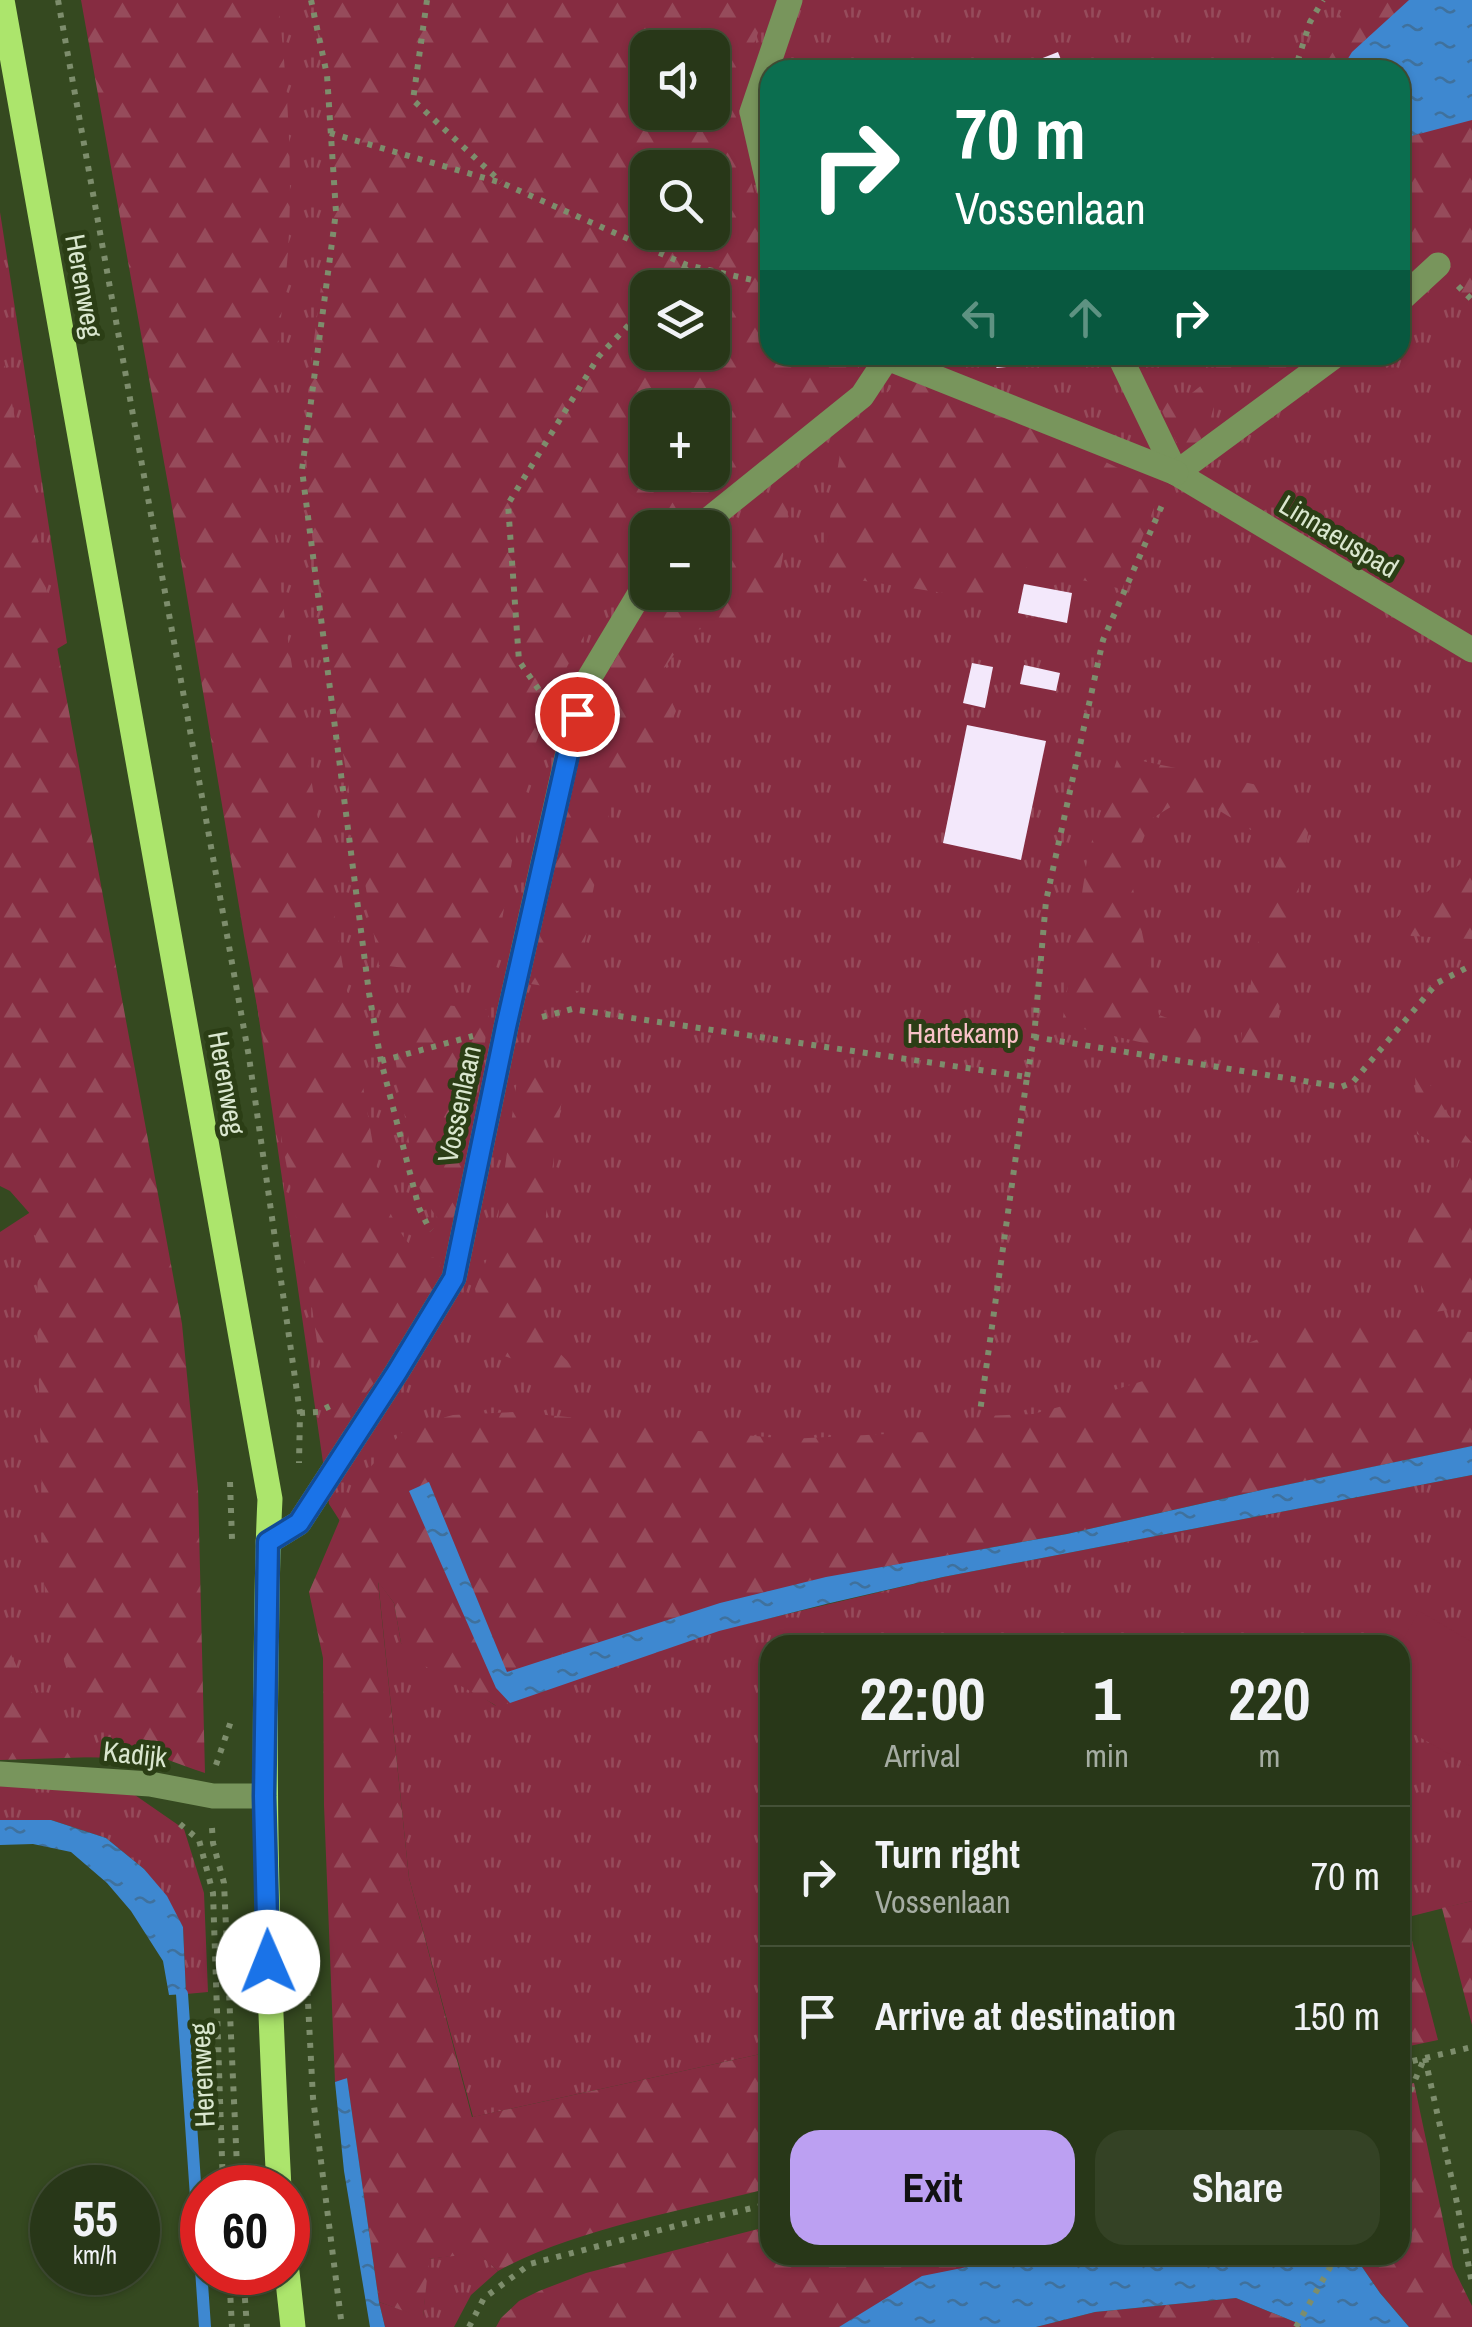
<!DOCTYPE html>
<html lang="en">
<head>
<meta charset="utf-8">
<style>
  :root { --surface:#283718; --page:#344225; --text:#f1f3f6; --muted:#a5aca2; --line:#445137; --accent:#bca0f2 }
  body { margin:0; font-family:"Archivo Narrow",sans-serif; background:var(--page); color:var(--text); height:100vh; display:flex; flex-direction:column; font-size:38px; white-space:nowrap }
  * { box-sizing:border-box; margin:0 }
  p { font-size:32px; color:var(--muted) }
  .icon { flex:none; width:55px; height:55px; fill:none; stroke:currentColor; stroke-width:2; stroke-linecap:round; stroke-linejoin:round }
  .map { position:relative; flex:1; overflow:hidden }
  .details { position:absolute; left:760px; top:1635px; width:650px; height:630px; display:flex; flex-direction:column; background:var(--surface); border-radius:30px; box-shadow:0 2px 8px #0004,0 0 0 2px var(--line) }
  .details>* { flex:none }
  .hud { position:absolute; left:760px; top:60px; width:650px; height:305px; border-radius:30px; box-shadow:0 2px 8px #0004,0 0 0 2px var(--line); background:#0b6e4f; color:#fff; overflow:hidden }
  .buttons { position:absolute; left:630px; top:30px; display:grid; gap:20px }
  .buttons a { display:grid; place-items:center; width:100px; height:100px; border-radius:20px; background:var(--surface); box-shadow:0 2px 8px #0004,0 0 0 2px var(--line); font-size:50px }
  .speed { position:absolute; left:30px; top:2165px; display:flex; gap:20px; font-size:50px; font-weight:700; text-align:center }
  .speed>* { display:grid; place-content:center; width:130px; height:130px; border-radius:50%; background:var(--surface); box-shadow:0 2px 8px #0004,0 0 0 2px var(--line); line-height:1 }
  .speed small { font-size:25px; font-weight:400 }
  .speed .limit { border:15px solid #d22; background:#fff; color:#111 }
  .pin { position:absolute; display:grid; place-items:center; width:85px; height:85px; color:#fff; margin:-42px; border:5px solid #fff; border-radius:50%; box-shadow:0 2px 10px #0007 }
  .me { position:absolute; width:110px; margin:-55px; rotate:359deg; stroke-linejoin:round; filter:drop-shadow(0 0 8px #0008) }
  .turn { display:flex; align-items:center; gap:35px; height:210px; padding:0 30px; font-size:45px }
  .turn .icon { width:130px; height:130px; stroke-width:2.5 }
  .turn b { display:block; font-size:70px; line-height:85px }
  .lanes { display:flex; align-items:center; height:95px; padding:0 30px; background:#0003; justify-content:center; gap:50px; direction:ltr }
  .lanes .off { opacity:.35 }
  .eta { display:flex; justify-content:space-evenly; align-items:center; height:170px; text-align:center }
  .eta b { font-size:60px; font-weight:700; line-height:70px }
  .primary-button { display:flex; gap:20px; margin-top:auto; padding:20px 30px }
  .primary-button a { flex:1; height:115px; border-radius:30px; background:var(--accent); color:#111; font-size:40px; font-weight:700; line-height:115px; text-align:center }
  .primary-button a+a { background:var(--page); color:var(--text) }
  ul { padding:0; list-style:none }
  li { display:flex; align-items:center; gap:30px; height:140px; padding:0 30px; border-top:2px solid var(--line) }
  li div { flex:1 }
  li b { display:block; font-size:38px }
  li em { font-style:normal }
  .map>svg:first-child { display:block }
  .grass { fill:url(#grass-tufts); fill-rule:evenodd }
  .forest { fill:url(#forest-firs); fill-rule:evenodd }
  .garden { fill:#862c41 }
  .water { fill:url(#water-ripples) }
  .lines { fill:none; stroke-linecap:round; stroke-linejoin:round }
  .stream { stroke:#3e88d0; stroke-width:12 }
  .building { fill:#f3e8fb }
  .path { stroke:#7d8d6c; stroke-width:6; stroke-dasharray:5 8; stroke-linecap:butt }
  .minor { stroke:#78955c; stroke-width:25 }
  .major { stroke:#ace56c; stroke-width:25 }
  .route-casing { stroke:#114b97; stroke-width:25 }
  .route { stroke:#1a73e8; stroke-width:18 }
  .labels { text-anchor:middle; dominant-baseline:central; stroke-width:10; stroke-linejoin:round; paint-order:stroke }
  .street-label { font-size:28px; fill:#dae7cf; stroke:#2b3e15 }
  .park-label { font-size:28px; fill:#f9c1c8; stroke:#2b3e15 }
</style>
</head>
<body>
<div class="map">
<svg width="1472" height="2327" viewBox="0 0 1472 2327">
  <defs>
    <pattern id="grass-tufts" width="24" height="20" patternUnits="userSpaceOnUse" patternTransform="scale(2.5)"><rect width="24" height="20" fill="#862c41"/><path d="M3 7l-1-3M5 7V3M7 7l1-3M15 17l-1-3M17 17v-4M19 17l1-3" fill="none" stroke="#964b5b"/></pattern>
    <pattern id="forest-firs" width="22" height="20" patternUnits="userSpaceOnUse" patternTransform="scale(2.5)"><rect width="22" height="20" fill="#862c41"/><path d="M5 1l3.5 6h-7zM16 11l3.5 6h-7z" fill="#964b5b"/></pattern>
    <pattern id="water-ripples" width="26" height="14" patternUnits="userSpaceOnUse" patternTransform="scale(2.5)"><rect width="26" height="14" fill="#3e88d0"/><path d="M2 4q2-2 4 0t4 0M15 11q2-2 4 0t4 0" fill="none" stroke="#3f719d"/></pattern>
  </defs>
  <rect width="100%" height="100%" fill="#354920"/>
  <g class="grass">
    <path d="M92 0H1472V1446L997 1545 737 1626 943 1577 1472 1475V1901L1400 1919V1645H770V2052L473 2117 409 1878 378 1580 329 1504 256 998 218 670ZM648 48H712V112H648ZM770 70H1400V355H770ZM648 168H712V232H648ZM648 288H712V352H648ZM648 408H712V472H648ZM648 528H712V592H648ZM378 1581 496 1706 401 1643 394 1603Z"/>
    <path d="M0 212 67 643 0 683Z"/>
    <path d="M147 1136 190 1567 167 1760 0 1754V1232Z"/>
    <path d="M0 1786 132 1793 184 1829 204 1893 208 1992 186 1994 183 1927 144 1869 106 1838 51 1820H0Z"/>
    <path d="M478 2252 498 2271 471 2295 454 2327H385L379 2302 423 2317 428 2259Z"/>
  </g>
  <g class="forest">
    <path d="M81 0H276L279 10C288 91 293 171 288 251 284 312 271 371 270 432 270 548 292 669 312 784 335 918 357 1052 380 1186 387 1207 403 1248 425 1256 430 1258 436 1257 442 1258L429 1306 403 1347 357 1404 333 1451 309 1287 244 936 171 501Z"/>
    <path d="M314 0H770L751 52 739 111 749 173 760 216 770 233V355H862L865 359 816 419 756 469 716 493 669 527 648 528 647 550C598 605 558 672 536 743 530 762 527 783 523 803 511 862 502 920 493 978L379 965C360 850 338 735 323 620 314 558 306 494 306 431 307 373 319 315 324 257 331 171 324 85 314 0ZM648 48H712V112H648ZM648 168H712V232H648ZM648 288H712V352H648ZM648 408H712V472H648Z"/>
    <path d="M1348 0H1409L1352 52 1341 70H1314L1323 42Z"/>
    <path d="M1472 120V304L1444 284 1400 241V139Z"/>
    <path d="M0 338 182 1324 198 1488 205 1773C175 1763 146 1753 120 1734 96 1716 57 1654 48 1624 46 1617 46 1609 45 1601L37 1317 38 1253 32 1216 10 1191 0 1186Z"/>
    <path d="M1221 355H1289L1297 358 1283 380 1241 371 1219 389 1206 434 1183 456 1155 396 1177 405 1208 380 1222 358Z"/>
    <path d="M904 373C991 407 1077 446 1161 490L1122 589 1023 567 1016 604 832 576 824 556 841 447Z"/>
    <path d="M790 491 784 550 772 617 690 631 660 675 676 711 653 766 618 769 591 901 578 991 531 984 544 893 572 738 620 651 661 593 712 592 713 543Z"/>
    <path d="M1118 756 1277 789 1251 830 1192 794 1151 819 1130 874 1159 1015 1201 1030 1200 1056 1062 1024 1088 854Z"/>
    <path d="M1295 824 1309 827 1271 1059 1239 1050 1269 880Z"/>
    <path d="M1472 854V939L1411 936 1395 919Z"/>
    <path d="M385 998 489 1010C484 1048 467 1210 447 1229 432 1213 423 1198 415 1177Z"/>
    <path d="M1421 1046 1428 1081 1446 1112 1472 1143V1307L1434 1312 1405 1252 1415 1218 1443 1188 1451 1186 1461 1156 1417 1134 1415 1071Z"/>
    <path d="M519 1066 566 1070 543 1236 540 1333 581 1375 533 1366 499 1354 477 1299 475 1289 495 1239Z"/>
    <path d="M1368 1321 1401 1330 1426 1329 1472 1332V1446L1266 1489 1067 1534 826 1577 720 1603 506 1672 430 1483 410 1491 496 1687 510 1703 497 1706 414 1660 401 1643 394 1603 378 1582 409 1878 472 2117 770 2052V2188C682 2211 578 2228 498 2271L478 2253 429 2259 423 2318 379 2302 347 2079 335 2082 324 1805 323 1658 309 1592 355 1484 406 1428 453 1415 515 1412 578 1418 609 1423 789 1439 925 1432 984 1416 1033 1414 1070 1404 1165 1374 1272 1334 1324 1322Z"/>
    <path d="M0 1624C20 1687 45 1716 96 1757L0 1760Z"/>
    <path d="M1472 1901V2025L1442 1908Z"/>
    <path d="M1406 1918 1438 2040 1400 2048V1919Z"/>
    <path d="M1414 2083 1453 2267 1472 2306V2327H1409L1380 2293 1360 2264 1349 2255H1400V2086Z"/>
    <path d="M770 2226V2255H1008L967 2267 839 2327H496L501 2318 519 2301 539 2291 586 2273Z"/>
    <path d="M1236 2298 1295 2322 1301 2327H1036L1095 2312Z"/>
  </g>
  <path class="garden" d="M1419 1611 1472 1642V1767L1400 1726V1645Z"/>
  <g class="water">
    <path d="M1409 0H1472V120L1400 139V70H1341L1352 52Z"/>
    <path d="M1472 1446V1475L943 1577 826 1604 719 1631 510 1703 496 1688 409 1491 429 1482 507 1672 720 1603 826 1577 1067 1534 1266 1489Z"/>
    <path d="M0 1820H51L106 1838 144 1869 167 1896 183 1927 186 1994 169 1995 163 1961 131 1911 107 1883 71 1852 33 1844 0 1845Z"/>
    <path d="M347 2078 379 2302 385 2327H370L344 2171 335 2082Z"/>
    <path d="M1008 2255H1348L1360 2264 1380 2293 1409 2327H1301L1295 2322 1236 2298 1095 2312 1036 2327H839L922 2276 967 2267Z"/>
  </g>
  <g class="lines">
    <path class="stream" d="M182 1994 205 2327"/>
  </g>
  <g class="building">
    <path d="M1058 52 1065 70H1012Z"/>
    <path d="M982 355H1053L1046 363 997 368Z"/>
    <path d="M1024 584 1072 593 1067 623 1018 613Z"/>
    <path d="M972 663 993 667 985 708 963 703Z"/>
    <path d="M1024 665 1060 673 1056 691 1020 684Z"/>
    <path d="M967 725 1046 741 1021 860 943 843Z"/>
  </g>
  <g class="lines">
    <g class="path">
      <path d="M58 0 249 1057 300 1413 299 1463"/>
      <path d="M311 0 327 75 336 212 302 470 369 993 381 1061 419 1208 427 1224 432 1230"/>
      <path d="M427 0 413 100 501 182"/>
      <path d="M1289 70 1297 63 1310 22 1323 0"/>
      <path d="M330 133 502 183 687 265 770 284"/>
      <path d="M1458 286 1472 300"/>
      <path d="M665 288 687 265"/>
      <path d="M546 700 519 661 508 504 599 356 648 305"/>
      <path d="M542 1017 572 1009 1027 1077 980 1412"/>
      <path d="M1034 1037 1341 1087 1353 1082 1437 983 1472 965"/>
      <path d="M381 1061 473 1036"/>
      <path d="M1027 1077 1034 1037 1046 901 1103 640 1163 503"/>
      <path d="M300 1413 318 1412 336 1403"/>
      <path d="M230 1482 232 1539"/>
      <path d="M216 1765 231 1721"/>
      <path d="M180 1824 199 1840 213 1893 223 2188"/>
      <path d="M212 1828 213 1843 224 1883 238 2188"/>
      <path d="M306 1965 313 2098 342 2327"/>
      <path d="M1425 2058 1457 2203 1472 2284"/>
      <path d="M1400 2064 1472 2047"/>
      <path d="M1400 2115 1424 2059"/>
      <path d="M229 2272 232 2327"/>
      <path d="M243 2272 247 2327"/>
      <path d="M469 2327 484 2298 530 2264 683 2224 770 2204"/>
      <path d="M1296 2327 1337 2255"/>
    </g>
    <g class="minor">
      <path d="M770 191 752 112 790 0"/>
      <path d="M1400 300 1438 265"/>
      <path d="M1119 355 1176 473"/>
      <path d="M1336 355 1176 473 1472 650"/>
      <path d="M887 358 1176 473"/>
      <path d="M698 528 862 396 887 358 884 355"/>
      <path d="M268 1542 299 1523 397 1372 454 1278 506 1027 582 690 648 580"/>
      <path d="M0 1774 150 1784 213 1796H264"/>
    </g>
    <g class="major">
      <path d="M2 0 270 1499C267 1555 267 1611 266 1667 263 1841 270 2014 279 2188"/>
      <path d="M287 2272 293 2327"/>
    </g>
  </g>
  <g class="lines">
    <g class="route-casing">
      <path id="route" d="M268 1962 264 1796 268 1542 299 1523 397 1372 454 1278 506 1027 577 714"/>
    </g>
    <use href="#route" class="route"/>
  </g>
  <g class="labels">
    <g class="street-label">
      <text transform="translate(84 286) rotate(80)">Herenweg</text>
      <text transform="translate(1339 536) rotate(31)">Linnaeuspad</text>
      <text transform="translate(227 1083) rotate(80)">Herenweg</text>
      <text transform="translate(459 1104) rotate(-78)">Vossenlaan</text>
      <text transform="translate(135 1754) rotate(6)">Kadijk</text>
      <text transform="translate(202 2075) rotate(-93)">Herenweg</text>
    </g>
    <g class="park-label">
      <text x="963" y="1033">Hartekamp</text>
    </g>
  </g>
</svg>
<div class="buttons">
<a><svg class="icon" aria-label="sound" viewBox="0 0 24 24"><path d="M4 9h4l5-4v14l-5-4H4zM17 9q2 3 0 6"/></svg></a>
<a><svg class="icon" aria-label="search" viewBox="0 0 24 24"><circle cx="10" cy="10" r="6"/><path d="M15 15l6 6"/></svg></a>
<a><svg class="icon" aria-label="layers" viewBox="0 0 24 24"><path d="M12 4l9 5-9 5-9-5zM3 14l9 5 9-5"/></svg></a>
<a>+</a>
<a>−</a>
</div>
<div class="speed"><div>55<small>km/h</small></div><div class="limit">60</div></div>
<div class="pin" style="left:577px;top:714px;background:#d93025"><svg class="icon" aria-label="arrive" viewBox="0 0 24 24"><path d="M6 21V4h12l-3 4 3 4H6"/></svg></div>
<svg class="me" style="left:268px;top:1962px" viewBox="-20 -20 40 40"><circle r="19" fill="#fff"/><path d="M0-13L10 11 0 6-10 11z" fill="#1a73e8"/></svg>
<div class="hud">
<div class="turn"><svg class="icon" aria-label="right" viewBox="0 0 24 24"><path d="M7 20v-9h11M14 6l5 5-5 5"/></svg><div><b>70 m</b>Vossenlaan</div></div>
<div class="lanes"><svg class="icon off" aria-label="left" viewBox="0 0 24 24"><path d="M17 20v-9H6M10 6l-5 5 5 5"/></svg><svg class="icon off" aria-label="ahead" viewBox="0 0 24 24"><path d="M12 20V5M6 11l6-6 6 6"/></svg><svg class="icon" aria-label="right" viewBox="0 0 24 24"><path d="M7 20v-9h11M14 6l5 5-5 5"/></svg></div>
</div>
<section class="details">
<div class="eta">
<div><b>22:00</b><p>Arrival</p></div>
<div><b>1</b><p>min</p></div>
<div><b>220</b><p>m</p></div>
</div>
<ul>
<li><svg class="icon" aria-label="right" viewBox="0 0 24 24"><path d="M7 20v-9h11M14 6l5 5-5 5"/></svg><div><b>Turn right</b><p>Vossenlaan</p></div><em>70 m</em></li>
<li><svg class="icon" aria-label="arrive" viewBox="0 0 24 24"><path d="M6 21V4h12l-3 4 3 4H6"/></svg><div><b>Arrive at destination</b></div><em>150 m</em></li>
</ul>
<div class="primary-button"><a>Exit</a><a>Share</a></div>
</section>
</div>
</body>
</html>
